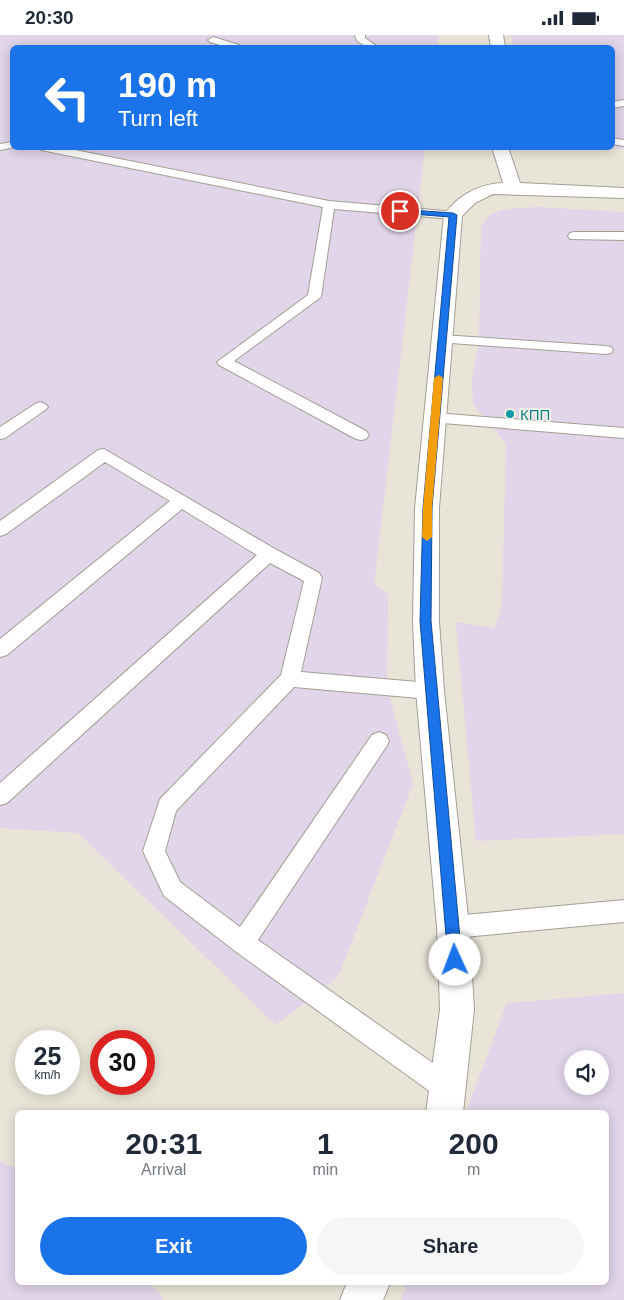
<!DOCTYPE html>
<html lang="en">
<head>
<meta charset="utf-8">
<style>
  :root { --surface:#fff; --page:#f6f6f7; --text:#1f2937; --muted:#747a83; --accent:#1a73e8 }
  body { margin:0; font-family:Arial,sans-serif; background:var(--page); color:var(--text); height:100vh; display:flex; flex-direction:column; font-size:19px; white-space:nowrap }
  * { box-sizing:border-box; margin:0 }
  p { font-size:16px; color:var(--muted) }
  .icon { flex:none; width:28px; height:28px; fill:none; stroke:currentColor; stroke-width:2; stroke-linecap:round; stroke-linejoin:round }
  .map { position:relative; flex:1; overflow:hidden }
  .side { position:absolute; left:15px; top:1075px; width:594px; height:175px; display:flex; flex-direction:column; background:var(--surface); border-radius:8px; box-shadow:0 2px 12px #0003 }
  .side>* { flex:none }
  .guide { position:absolute; left:10px; top:10px; width:605px; height:105px; border-radius:8px; box-shadow:0 2px 12px #0003; background:#1a73e8; color:#fff; overflow:hidden }
  .buttons { position:absolute; left:564px; top:1015px; display:grid; gap:10px }
  .buttons a { display:grid; place-items:center; width:45px; height:45px; border-radius:50%; background:var(--surface); box-shadow:0 2px 12px #0003; font-size:25px }
  .speed { position:absolute; left:15px; top:995px; display:flex; gap:10px; font-size:25px; font-weight:700; text-align:center }
  .speed>* { display:grid; place-content:center; width:65px; height:65px; border-radius:50%; background:var(--surface); box-shadow:0 2px 12px #0003; line-height:1 }
  .speed small { font-size:12px; font-weight:400 }
  .speed .limit { border:8px solid #d22; background:#fff; color:#111 }
  .pin { position:absolute; display:grid; place-items:center; width:42px; height:42px; color:#fff; margin:-21px; border:2px solid #fff; border-radius:50%; box-shadow:0 1px 5px #0007 }
  .me { position:absolute; width:55px; margin:-28px; rotate:358deg; stroke-linejoin:round; filter:drop-shadow(0 0 4px #0008) }
  .turn { display:flex; align-items:center; gap:18px; height:105px; padding:0 25px; font-size:22px }
  .turn .icon { width:65px; height:65px; stroke-width:2.5 }
  .turn b { display:block; font-size:35px; line-height:42px }
  .eta { display:flex; justify-content:space-evenly; align-items:center; height:85px; text-align:center }
  .eta b { font-size:30px; font-weight:800; line-height:35px }
  .cta { display:flex; gap:10px; margin-top:auto; padding:10px 25px }
  .cta a { flex:1; height:58px; border-radius:30px; background:var(--accent); color:#fff; font-size:20px; font-weight:800; line-height:58px; text-align:center }
  .cta a+a { background:var(--page); color:var(--text) }
  .status { display:flex; justify-content:space-between; align-items:center; height:35px; padding:0 25px; background:var(--surface); direction:ltr }
  .status svg { height:14px; fill:currentColor }
  .map>svg:first-child { display:block }
  .industrial { fill:#e0d5e9; fill-rule:evenodd }
  .lines { fill:none; stroke-linecap:round; stroke-linejoin:round }
  .service-casing { stroke:#a39f93; stroke-width:2 }
  .minor-casing { stroke:#a39f93; stroke-width:2 }
  .service { fill:#fff; fill-rule:evenodd }
  .minor { fill:#fff; fill-rule:evenodd }
  .route { fill:#1a73e8; stroke:#114b97 }
  .slow { fill:#f59e0b }
  .culture-dot { fill:#0f9aa8; stroke:#f5f1e4; stroke-width:2 }
  .labels { text-anchor:middle; dominant-baseline:central; stroke-width:4; stroke-linejoin:round; paint-order:stroke }
  .culture-label { font-size:15px; fill:#0d838f; stroke:#f5f1e4; text-anchor:start }
</style>
</head>
<body>
<div class="status"><b>20:30</b><svg viewBox="0 0 49 12"><path d="M0 12V9h3v3zM5 12V6h3v6zM10 12V3h3v9zM15 12V0h3v12zM26 1h20v11H26zM47 4h2v5h-2z"/></svg></div>
<div class="map">
<svg width="624" height="1265" viewBox="0 0 624 1265">
  <rect width="100%" height="100%" fill="#e8e4d7"/>
  <g class="industrial">
    <path d="M0 0H439L437 12H12V112L425 113 374 550 388 559 387 652 413 749 338 942 276 990 78 798 0 793Z"/>
    <path d="M511 0H624V114L595 113 612 112V12H513Z"/>
    <path d="M538 172 624 177V799L476 806 456 587 494 593 502 570 506 409 473 369 472 345 479 307 481 192 489 180 505 174Z"/>
    <path d="M624 958V1265H401L407 1248H606V1078L466 1077 507 968ZM572 1024H600V1051H572Z"/>
    <path d="M0 1127 17 1133 18 1248H150L164 1265H0Z"/>
  </g>
  <g class="lines">
    <g class="service-casing">
      <g id="service">
        <path d="M355 0H365V3L378 12H367L357 6Z"/>
        <path d="M213 2 239 10 241 12H227L210 7 208 5Z"/>
        <path d="M624 65V71L612 73V67Z"/>
        <path d="M612 103 624 105V111L612 109Z"/>
        <path d="M12 107V112H15L0 115V109Z"/>
        <path d="M36 112H60L329 166 457 177 459 180 457 183 453 184 334 174 321 262 234 326 366 396 369 400 366 404 361 405 356 404 219 330 217 327 308 260 323 172 41 115Z"/>
        <path d="M574 197H624V205L570 204 568 201 570 198Z"/>
        <path d="M442 300 606 311 611 312 613 315 611 318 606 319 437 307 435 304 437 301Z"/>
        <path d="M40 367 45 369 48 372 45 375 5 403 0 404V392L35 369Z"/>
        <path d="M435 378 624 393V403L430 387 427 383 430 379Z"/>
        <path d="M104 414 275 514 319 538 322 543 301 637 430 648 437 650 440 656 437 662 430 664 294 652 176 776 165 816 180 847 240 892 372 700 379 697 386 700 389 706 386 712 258 905 457 1045 460 1054 457 1063 448 1066 439 1063 235 916 164 861 143 816 160 764 281 640 304 546 270 528 7 768 0 770V748L257 520 182 474 7 620 0 622V604L170 466 105 427 6 499 0 501V486L98 415Z"/>
        <path d="M624 865V887L453 903 445 900 442 892 445 884 453 881Z"/>
      </g>
    </g>
    <g class="minor-casing">
      <g id="minor">
        <path d="M489 0H503L505 12H491Z"/>
        <path d="M492 112H508L520 148 624 153V163L493 159 475 168 462 181 439 473V586L444 656 469 892 474 974 463 1078H426L440 974 437 892 416 656 413 586 415 473 444 180C458 160 479 149 503 148Z"/>
        <path d="M347 1248H390L383 1265H340Z"/>
      </g>
    </g>
    <use href="#service" class="service"/>
    <use href="#minor" class="minor"/>
  </g>
  <path class="route" d="M397 174 453 178 457 180 432 473 431 586 462 925 460 930 455 932 450 930 448 925 420 586 423 473 449 182 400 178 396 176Z"/>
  <path class="slow" d="M439 340 443 343 432 473V502L427 506 422 502 423 473 434 343Z"/>
  <circle class="culture-dot" cx="510" cy="379" r="5"/>
  <g class="labels">
    <g class="culture-label">
      <text x="520" y="379">КПП</text>
    </g>
  </g>
</svg>
<div class="buttons">
<a><svg class="icon" aria-label="sound" viewBox="0 0 24 24"><path d="M4 9h4l5-4v14l-5-4H4zM17 9q2 3 0 6"/></svg></a>
</div>
<div class="speed"><div>25<small>km/h</small></div><div class="limit">30</div></div>
<div class="pin" style="left:400px;top:176px;background:#d93025"><svg class="icon" aria-label="arrive" viewBox="0 0 24 24"><path d="M6 21V4h12l-3 4 3 4H6"/></svg></div>
<svg class="me" style="left:455px;top:925px" viewBox="-20 -20 40 40"><circle r="19" fill="#fff"/><path d="M0-13L10 11 0 6-10 11z" fill="#1a73e8"/></svg>
<div class="guide">
<div class="turn"><svg class="icon" aria-label="left" viewBox="0 0 24 24"><path d="M17 20v-9H6M10 6l-5 5 5 5"/></svg><div><b>190 m</b>Turn left</div></div>
</div>
<section class="side">
<div class="eta">
<div><b>20:31</b><p>Arrival</p></div>
<div><b>1</b><p>min</p></div>
<div><b>200</b><p>m</p></div>
</div>
<div class="cta"><a>Exit</a><a>Share</a></div>
</section>
</div>
</body>
</html>
